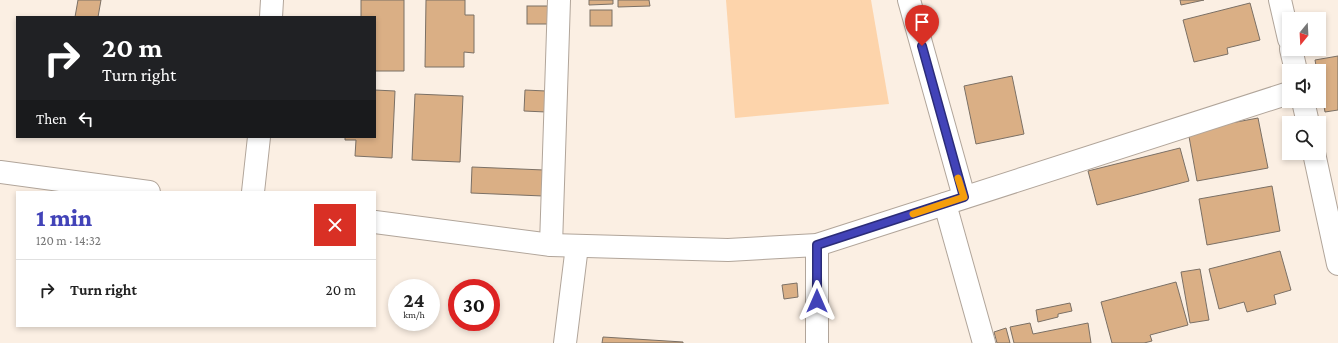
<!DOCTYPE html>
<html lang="en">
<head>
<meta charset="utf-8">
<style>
  :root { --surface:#fff; --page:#f6f6f6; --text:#222; --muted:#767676; --line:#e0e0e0; --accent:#4243b8 }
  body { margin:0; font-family:"Crimson Pro",serif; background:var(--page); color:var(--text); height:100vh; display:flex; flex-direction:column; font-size:15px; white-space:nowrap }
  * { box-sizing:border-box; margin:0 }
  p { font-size:13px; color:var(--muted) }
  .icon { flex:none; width:22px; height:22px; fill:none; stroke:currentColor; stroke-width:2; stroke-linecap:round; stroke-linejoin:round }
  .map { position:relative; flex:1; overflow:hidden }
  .details { position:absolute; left:16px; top:191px; width:360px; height:136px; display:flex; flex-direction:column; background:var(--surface); border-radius:0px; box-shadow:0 2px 6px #0003 }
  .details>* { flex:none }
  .guide { position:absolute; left:16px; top:16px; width:360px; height:122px; border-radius:0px; box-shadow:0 2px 6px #0003; background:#202124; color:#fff; overflow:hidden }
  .needle { width:26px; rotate:198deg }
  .buttons { position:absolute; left:1282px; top:12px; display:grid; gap:8px }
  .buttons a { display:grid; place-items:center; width:44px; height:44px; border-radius:0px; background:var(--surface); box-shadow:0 2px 6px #0003; font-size:20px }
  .speed { position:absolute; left:388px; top:279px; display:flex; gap:8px; font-size:20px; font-weight:700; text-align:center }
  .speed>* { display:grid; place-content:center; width:52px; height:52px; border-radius:50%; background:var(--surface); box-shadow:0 2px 6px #0003; line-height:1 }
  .speed small { font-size:10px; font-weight:400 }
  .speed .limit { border:6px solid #d22; background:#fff; color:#111 }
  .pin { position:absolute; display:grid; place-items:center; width:34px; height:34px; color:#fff; margin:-41px -17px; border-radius:50% 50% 50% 0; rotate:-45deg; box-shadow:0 0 4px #0007 }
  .pin .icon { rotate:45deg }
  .me { position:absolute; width:44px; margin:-22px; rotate:0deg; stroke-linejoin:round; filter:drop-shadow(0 0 3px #0008) }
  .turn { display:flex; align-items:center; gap:14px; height:84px; padding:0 20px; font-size:18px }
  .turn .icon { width:52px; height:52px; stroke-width:2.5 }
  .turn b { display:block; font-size:28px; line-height:34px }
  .then { display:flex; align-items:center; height:38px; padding:0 20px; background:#0003; gap:8px; font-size:15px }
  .round { display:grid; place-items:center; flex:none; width:42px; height:42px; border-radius:0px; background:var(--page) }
  .overview { display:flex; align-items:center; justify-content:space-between; height:68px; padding:0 20px }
  h1 { font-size:24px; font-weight:800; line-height:30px; color:var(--accent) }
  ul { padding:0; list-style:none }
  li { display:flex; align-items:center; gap:12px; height:60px; padding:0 20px; border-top:1px solid var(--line) }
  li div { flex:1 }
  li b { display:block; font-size:15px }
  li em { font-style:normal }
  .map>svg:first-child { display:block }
  .green { fill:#fdd4ab }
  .building { fill:#daaf85; stroke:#7b7065 }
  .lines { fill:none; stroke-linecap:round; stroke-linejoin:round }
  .minor-casing { stroke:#b1a59a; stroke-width:24 }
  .minor { stroke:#fff; stroke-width:22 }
  .route-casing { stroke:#2b2c78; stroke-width:10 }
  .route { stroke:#4243b8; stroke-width:7 }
  .slow { stroke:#f59e0b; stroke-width:7 }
</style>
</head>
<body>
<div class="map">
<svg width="1338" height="343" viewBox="0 0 1338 343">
  <rect width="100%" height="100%" fill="#fbefe3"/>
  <path class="green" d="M726 0H871L889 104 735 118Z"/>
  <g class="building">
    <path d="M78 0H101L98 17H75Z"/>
    <path d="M361 0H404V71H375V17H361Z"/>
    <path d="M426 0H465V15H474V53L464 52V67H425Z"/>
    <path d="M589 0H613V4L589 5Z"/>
    <path d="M618 0H649L650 6 618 7Z"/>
    <path d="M1180 0H1204L1181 5Z"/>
    <path d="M1250 3 1260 40 1227 48 1228 54 1194 62 1183 20Z"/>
    <rect x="527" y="6" width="21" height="18"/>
    <rect x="590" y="10" width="22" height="16"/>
    <path d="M1338 56V110L1325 112 1319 79V71H1317L1315 60Z"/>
    <path d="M1012 76 1024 134 976 144 964 86Z"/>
    <path d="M375 90 395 91 392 158 355 156 356 140H345V137H375Z"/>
    <path d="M525 90 546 91V112L524 111Z"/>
    <path d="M415 94 463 96 460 162 412 160Z"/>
    <path d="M1258 118 1268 168 1197 181 1188 131Z"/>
    <path d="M1180 148 1189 181 1097 205 1088 171Z"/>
    <path d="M472 167 544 170 543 196 471 193Z"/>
    <path d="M1272 186 1280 231 1207 245 1199 199Z"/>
    <path d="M1280 251 1291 290 1274 295 1276 304 1247 312 1244 302 1219 309 1209 269Z"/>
    <path d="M1200 269 1209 320 1190 323 1181 272Z"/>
    <path d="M1176 282 1188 325 1150 335 1152 341 1144 343H1112L1101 302Z"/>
    <path d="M797 283 798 297 784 299 782 285Z"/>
    <path d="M1070 303 1072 311 1058 314V317L1038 322 1036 310Z"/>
    <path d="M1030 323 1033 334 1088 323 1091 343H1014L1010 327Z"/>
    <path d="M1006 328 1010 343H997L994 332Z"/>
    <path d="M603 337 683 342V343H602Z"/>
  </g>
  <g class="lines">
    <g class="minor-casing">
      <g id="minor">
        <path d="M909 0 964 197"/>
        <path d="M1280 0 1289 39"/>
        <path d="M271 17 272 0"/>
        <path d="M1291 49 1296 71"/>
        <path d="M1303 101 1308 123"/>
        <path d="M1314 153 1338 264"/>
        <path d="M0 172 149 192"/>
        <path d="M253 192 259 137"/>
        <path d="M945 204 984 343"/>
        <path d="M375 222 551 245 728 250 817 245 1289 93"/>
        <path d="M551 245 559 0"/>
        <path d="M817 245V343"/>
        <path d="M565 343 577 246"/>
      </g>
    </g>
    <use href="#minor" class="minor"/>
  </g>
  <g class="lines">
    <g class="route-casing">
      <path id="route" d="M817 301V245L964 197 922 46"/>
    </g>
    <use href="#route" class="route"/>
    <path class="slow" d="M913 214 964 197 958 178"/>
  </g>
</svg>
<div class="buttons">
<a><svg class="needle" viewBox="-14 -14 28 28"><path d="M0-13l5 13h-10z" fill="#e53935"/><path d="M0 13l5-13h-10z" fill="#767676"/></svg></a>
<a><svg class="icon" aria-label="sound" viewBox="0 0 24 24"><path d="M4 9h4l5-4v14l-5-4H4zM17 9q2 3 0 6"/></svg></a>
<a><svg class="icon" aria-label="search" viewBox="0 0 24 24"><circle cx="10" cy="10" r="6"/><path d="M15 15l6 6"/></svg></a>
</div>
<div class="speed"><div>24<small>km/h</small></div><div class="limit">30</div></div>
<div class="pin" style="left:922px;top:46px;background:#d93025"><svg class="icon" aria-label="arrive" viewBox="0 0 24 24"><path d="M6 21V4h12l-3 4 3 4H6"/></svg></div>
<svg class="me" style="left:817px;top:301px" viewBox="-20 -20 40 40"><path d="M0-17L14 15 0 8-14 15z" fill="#4243b8" stroke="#fff" stroke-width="4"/></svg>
<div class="guide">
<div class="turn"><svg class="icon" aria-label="right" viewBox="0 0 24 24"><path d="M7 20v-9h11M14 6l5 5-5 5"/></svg><div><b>20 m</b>Turn right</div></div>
<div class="then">Then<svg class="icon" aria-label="left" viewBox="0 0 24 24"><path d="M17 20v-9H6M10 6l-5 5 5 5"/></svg></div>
</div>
<section class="details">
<div class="overview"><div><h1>1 min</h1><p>120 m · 14:32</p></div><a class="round" style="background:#d93025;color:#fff"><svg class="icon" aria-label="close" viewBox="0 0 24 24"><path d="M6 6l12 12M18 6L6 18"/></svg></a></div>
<ul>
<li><svg class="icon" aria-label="right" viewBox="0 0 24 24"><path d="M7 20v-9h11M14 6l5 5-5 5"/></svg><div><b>Turn right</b></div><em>20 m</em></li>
</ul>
</section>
</div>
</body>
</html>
